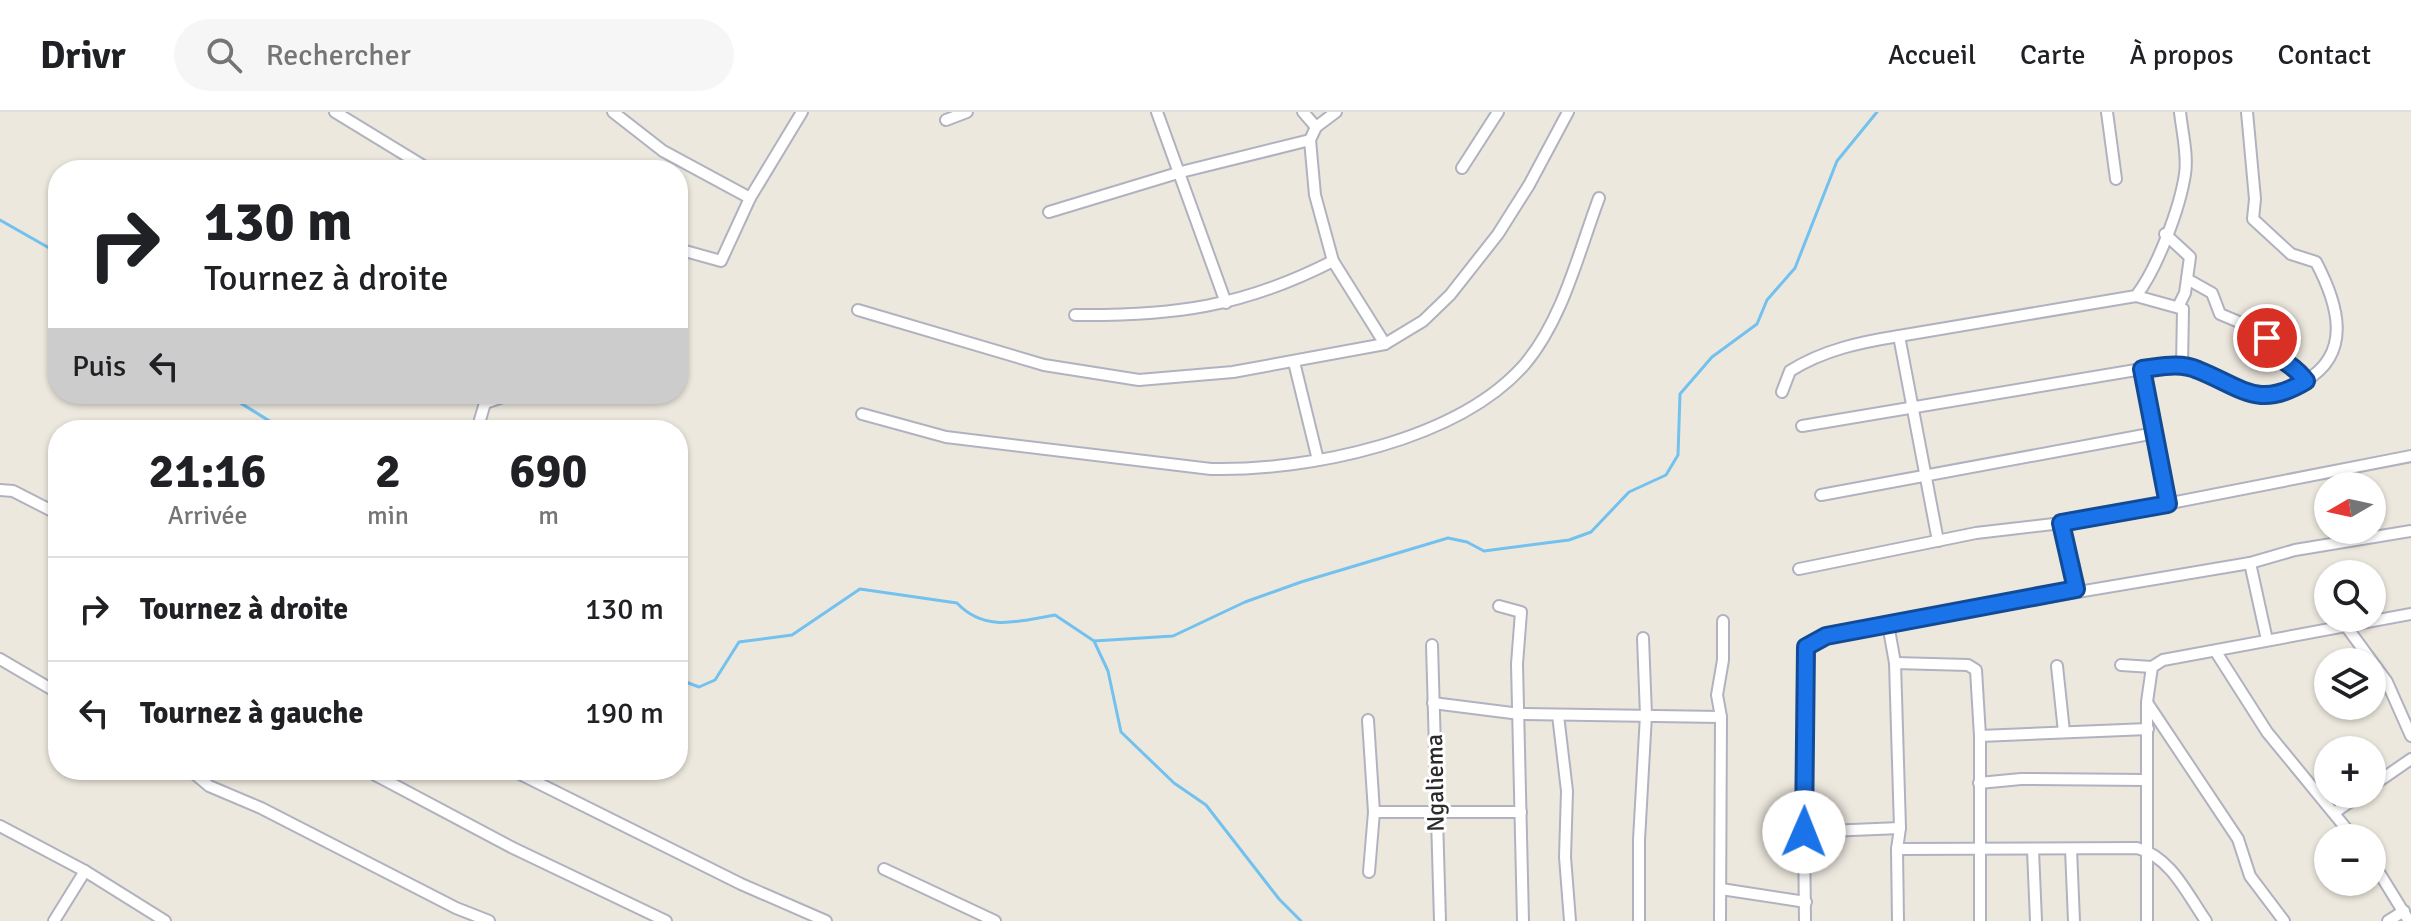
<!DOCTYPE html>
<html lang="fr">
<head>
<meta charset="utf-8">
<style>
  :root { --surface:#fff; --page:#f6f6f6; --text:#202124; --muted:#757577; --line:#e0e0e0 }
  body { margin:0; font-family:Signika,sans-serif; background:var(--page); color:var(--text); height:100vh; display:flex; flex-direction:column; font-size:30px; white-space:nowrap }
  * { box-sizing:border-box; margin:0 }
  p { font-size:26px; color:var(--muted) }
  .icon { flex:none; width:44px; height:44px; fill:none; stroke:currentColor; stroke-width:2; stroke-linecap:round; stroke-linejoin:round }
  .map { position:relative; flex:1; overflow:hidden }
  .sheet { position:absolute; left:48px; top:308px; width:640px; height:360px; display:flex; flex-direction:column; background:var(--surface); border-radius:32px; box-shadow:0 2px 6px #0004 }
  .sheet>* { flex:none }
  .banner { position:absolute; left:48px; top:48px; width:640px; height:244px; border-radius:32px; box-shadow:0 2px 6px #0004; background:#fff; color:var(--text); overflow:hidden }
  .needle { width:52px; rotate:261deg }
  .controls { position:absolute; left:2314px; top:360px; display:grid; gap:16px }
  .controls a { display:grid; place-items:center; width:72px; height:72px; border-radius:50%; background:var(--surface); box-shadow:0 2px 6px #0004; font-size:40px }
  .pin { position:absolute; display:grid; place-items:center; width:68px; height:68px; color:#fff; margin:-34px; border:4px solid #fff; border-radius:50%; box-shadow:0 2px 8px #0007 }
  .me { position:absolute; width:88px; margin:-44px; rotate:1deg; stroke-linejoin:round; filter:drop-shadow(0 0 6px #0008) }
  .turn { display:flex; align-items:center; gap:28px; height:168px; padding:0 24px; font-size:36px }
  .turn .icon { width:104px; height:104px; stroke-width:2.5 }
  .turn b { display:block; font-size:56px; line-height:68px }
  .then { display:flex; align-items:center; height:76px; padding:0 24px; background:#0003; gap:16px; font-size:30px }
  .eta { display:flex; justify-content:space-evenly; align-items:center; height:136px; text-align:center }
  .eta b { font-size:48px; font-weight:700; line-height:56px }
  ul { padding:0; list-style:none }
  li { display:flex; align-items:center; gap:24px; height:104px; padding:0 24px; border-top:2px solid var(--line) }
  li div { flex:1 }
  li b { display:block; font-size:30px }
  li em { font-style:normal }
  header { display:flex; align-items:center; gap:48px; box-sizing:border-box; height:112px; padding:0 40px; background:var(--surface); border-bottom:2px solid var(--line) }
  header strong { font-size:38px }
  nav { display:flex; gap:44px; margin-inline-start:auto; font-size:28px }
  .search { width:560px; height:72px; background:var(--page); display:flex; align-items:center; gap:20px; box-sizing:border-box; padding:0 28px; border-radius:44px; color:var(--muted); font-size:30px }
  .map>svg:first-child { display:block }
  .lines { fill:none; stroke-linecap:round; stroke-linejoin:round }
  .stream { stroke:#72c1ee; stroke-width:3 }
  .minor-casing { stroke:#b1b2bf; stroke-width:14 }
  .minor { stroke:#fff; stroke-width:10 }
  .route-casing { stroke:#114b97; stroke-width:20 }
  .route { stroke:#1a73e8; stroke-width:14 }
  .labels { text-anchor:middle; dominant-baseline:central; stroke-width:6; stroke-linejoin:round; paint-order:stroke }
  .street-label { font-size:24px; fill:#2b2b2b; stroke:#fff }
</style>
</head>
<body>
<header>
<strong>Drivr</strong>
<div class="search"><svg class="icon" aria-label="search" viewBox="0 0 24 24"><circle cx="10" cy="10" r="6"/><path d="M15 15l6 6"/></svg>Rechercher</div>
<nav><a>Accueil</a><a>Carte</a><a>À propos</a><a>Contact</a></nav>
</header>
<div class="map">
<svg width="2411" height="809" viewBox="0 0 2411 809">
  <rect width="100%" height="100%" fill="#ede8de"/>
  <g class="lines">
    <g class="stream">
      <path d="M0 108 58 141"/>
      <path d="M226 282 284 318"/>
      <path d="M1094 529 1173 524 1245 490 1301 470 1448 426 1467 430 1484 439 1569 428 1591 420 1629 380 1666 363 1678 343 1680 282 1712 245 1757 212 1767 188 1795 156 1837 49 1877 0"/>
      <path d="M678 567 699 575 715 568 739 530 792 523 860 477 957 491C985 521 1020 509 1055 503L1094 529 1108 559 1121 620 1174 671 1206 693 1279 787 1301 809"/>
    </g>
    <g class="minor-casing">
      <g id="minor">
        <path d="M335 0 430 58"/>
        <path d="M613 0 663 39 750 86"/>
        <path d="M1157 0 1226 191"/>
        <path d="M1303 0 1316 15"/>
        <path d="M1336 0 1316 15 1310 28 1315 83 1333 149 1385 232"/>
        <path d="M2107 0 2116 67"/>
        <path d="M946 8 967 0"/>
        <path d="M1462 56 1498 0"/>
        <path d="M1049 100 1181 60 1310 28"/>
        <path d="M2165 122 2190 145 2185 181 2179 193"/>
        <path d="M678 137 721 149 750 86 802 0"/>
        <path d="M2187 167 2212 181 2220 202 2265 221 2273 243 2294 256 2306 269"/>
        <path d="M2136 184 2183 197 2182 254"/>
        <path d="M858 198 1044 253 1139 268 1233 260 1385 232 1423 209 1450 183 1498 122 1529 73 1568 0"/>
        <path d="M1075 203C1174 204 1243 195 1333 149"/>
        <path d="M1294 250 1318 348"/>
        <path d="M2142 257C2160 255 2180 250 2197 257 2218 265 2237 283 2260 285 2278 286 2290 278 2305 269 2353 241 2338 192 2316 150L2291 142 2253 107 2255 87 2247 0"/>
        <path d="M1782 280 1790 259C1823 238 1861 230 1899 224"/>
        <path d="M862 302 946 325 1211 357C1308 359 1458 329 1525 252 1563 207 1579 139 1599 86"/>
        <path d="M1802 314 2142 257 2168 392"/>
        <path d="M477 318 485 291 512 282"/>
        <path d="M0 378 13 379 58 402"/>
        <path d="M1821 383 2155 321"/>
        <path d="M2061 411 2076 477"/>
        <path d="M1938 429 1899 224 2136 184C2157 157 2180 96 2185 62 2188 42 2182 20 2180 0"/>
        <path d="M2250 451 2267 528"/>
        <path d="M1799 457 1976 421 2079 409 2411 344"/>
        <path d="M1499 494 1521 500 1517 552 1523 809"/>
        <path d="M2346 514 2387 570 2411 624"/>
        <path d="M1432 533 1440 809"/>
        <path d="M2216 540 2267 620 2354 726"/>
        <path d="M0 547 58 581"/>
        <path d="M1895 551 1888 512 2250 451 2295 438 2411 419"/>
        <path d="M2121 553 2152 555"/>
        <path d="M2057 554 2064 620"/>
        <path d="M1433 591 1520 602 1721 605"/>
        <path d="M2148 592 2238 727 2250 764 2284 809"/>
        <path d="M1558 603 1567 679 1565 745 1570 809"/>
        <path d="M1368 608 1374 700H1521"/>
        <path d="M1980 624 2148 617"/>
        <path d="M190 658 209 674 261 696 456 796 489 809"/>
        <path d="M366 658 513 736 666 809"/>
        <path d="M512 658 741 772 826 809"/>
        <path d="M1979 671 2021 667 2147 668"/>
        <path d="M2372 674 2411 647"/>
        <path d="M2334 701 2361 682"/>
        <path d="M0 714 85 759 165 809"/>
        <path d="M1804 720 1806 535 1826 524 1888 512"/>
        <path d="M1897 737 2137 736C2171 745 2187 782 2206 809"/>
        <path d="M2071 737 2074 809"/>
        <path d="M2033 738 2036 809"/>
        <path d="M2372 749 2409 809"/>
        <path d="M884 757 995 809"/>
        <path d="M1369 760 1374 700"/>
        <path d="M1721 777 1806 790"/>
        <path d="M54 809 85 759"/>
        <path d="M1639 809V728L1646 603 1643 526"/>
        <path d="M1720 809 1721 605 1717 583 1723 548V509"/>
        <path d="M1805 809 1804 720 1900 716"/>
        <path d="M1898 809 1897 737 1900 716 1895 551 1968 553 1976 558 1980 624V809"/>
        <path d="M2147 809V590L2152 555 2163 548 2411 502"/>
        <path d="M2388 809 2404 799"/>
      </g>
    </g>
    <use href="#minor" class="minor"/>
  </g>
  <g class="lines">
    <g class="route-casing">
      <path id="route" d="M1804 720 1806 535 1826 524 2076 477 2061 411 2168 392 2142 257C2160 255 2180 250 2198 258 2243 276 2258 298 2306 269 2292 249 2276 251 2267 226"/>
    </g>
    <use href="#route" class="route"/>
  </g>
  <g class="labels">
    <g class="street-label">
      <text transform="translate(1435 671) rotate(-91)">Ngaliema</text>
    </g>
  </g>
</svg>
<div class="controls">
<a><svg class="needle" viewBox="-14 -14 28 28"><path d="M0-13l5 13h-10z" fill="#e53935"/><path d="M0 13l5-13h-10z" fill="#757577"/></svg></a>
<a><svg class="icon" aria-label="search" viewBox="0 0 24 24"><circle cx="10" cy="10" r="6"/><path d="M15 15l6 6"/></svg></a>
<a><svg class="icon" aria-label="layers" viewBox="0 0 24 24"><path d="M12 4l9 5-9 5-9-5zM3 14l9 5 9-5"/></svg></a>
<a>+</a>
<a>−</a>
</div>
<div class="pin" style="left:2267px;top:226px;background:#d93025"><svg class="icon" aria-label="arrive" viewBox="0 0 24 24"><path d="M6 21V4h12l-3 4 3 4H6"/></svg></div>
<svg class="me" style="left:1804px;top:720px" viewBox="-20 -20 40 40"><circle r="19" fill="#fff"/><path d="M0-13L10 11 0 6-10 11z" fill="#1a73e8"/></svg>
<div class="banner">
<div class="turn"><svg class="icon" aria-label="right" viewBox="0 0 24 24"><path d="M7 20v-9h11M14 6l5 5-5 5"/></svg><div><b>130 m</b>Tournez à droite</div></div>
<div class="then">Puis<svg class="icon" aria-label="left" viewBox="0 0 24 24"><path d="M17 20v-9H6M10 6l-5 5 5 5"/></svg></div>
</div>
<section class="sheet">
<div class="eta">
<div><b>21:16</b><p>Arrivée</p></div>
<div><b>2</b><p>min</p></div>
<div><b>690</b><p>m</p></div>
</div>
<ul>
<li><svg class="icon" aria-label="right" viewBox="0 0 24 24"><path d="M7 20v-9h11M14 6l5 5-5 5"/></svg><div><b>Tournez à droite</b></div><em>130 m</em></li>
<li><svg class="icon" aria-label="left" viewBox="0 0 24 24"><path d="M17 20v-9H6M10 6l-5 5 5 5"/></svg><div><b>Tournez à gauche</b></div><em>190 m</em></li>
</ul>
</section>
</div>
</body>
</html>
